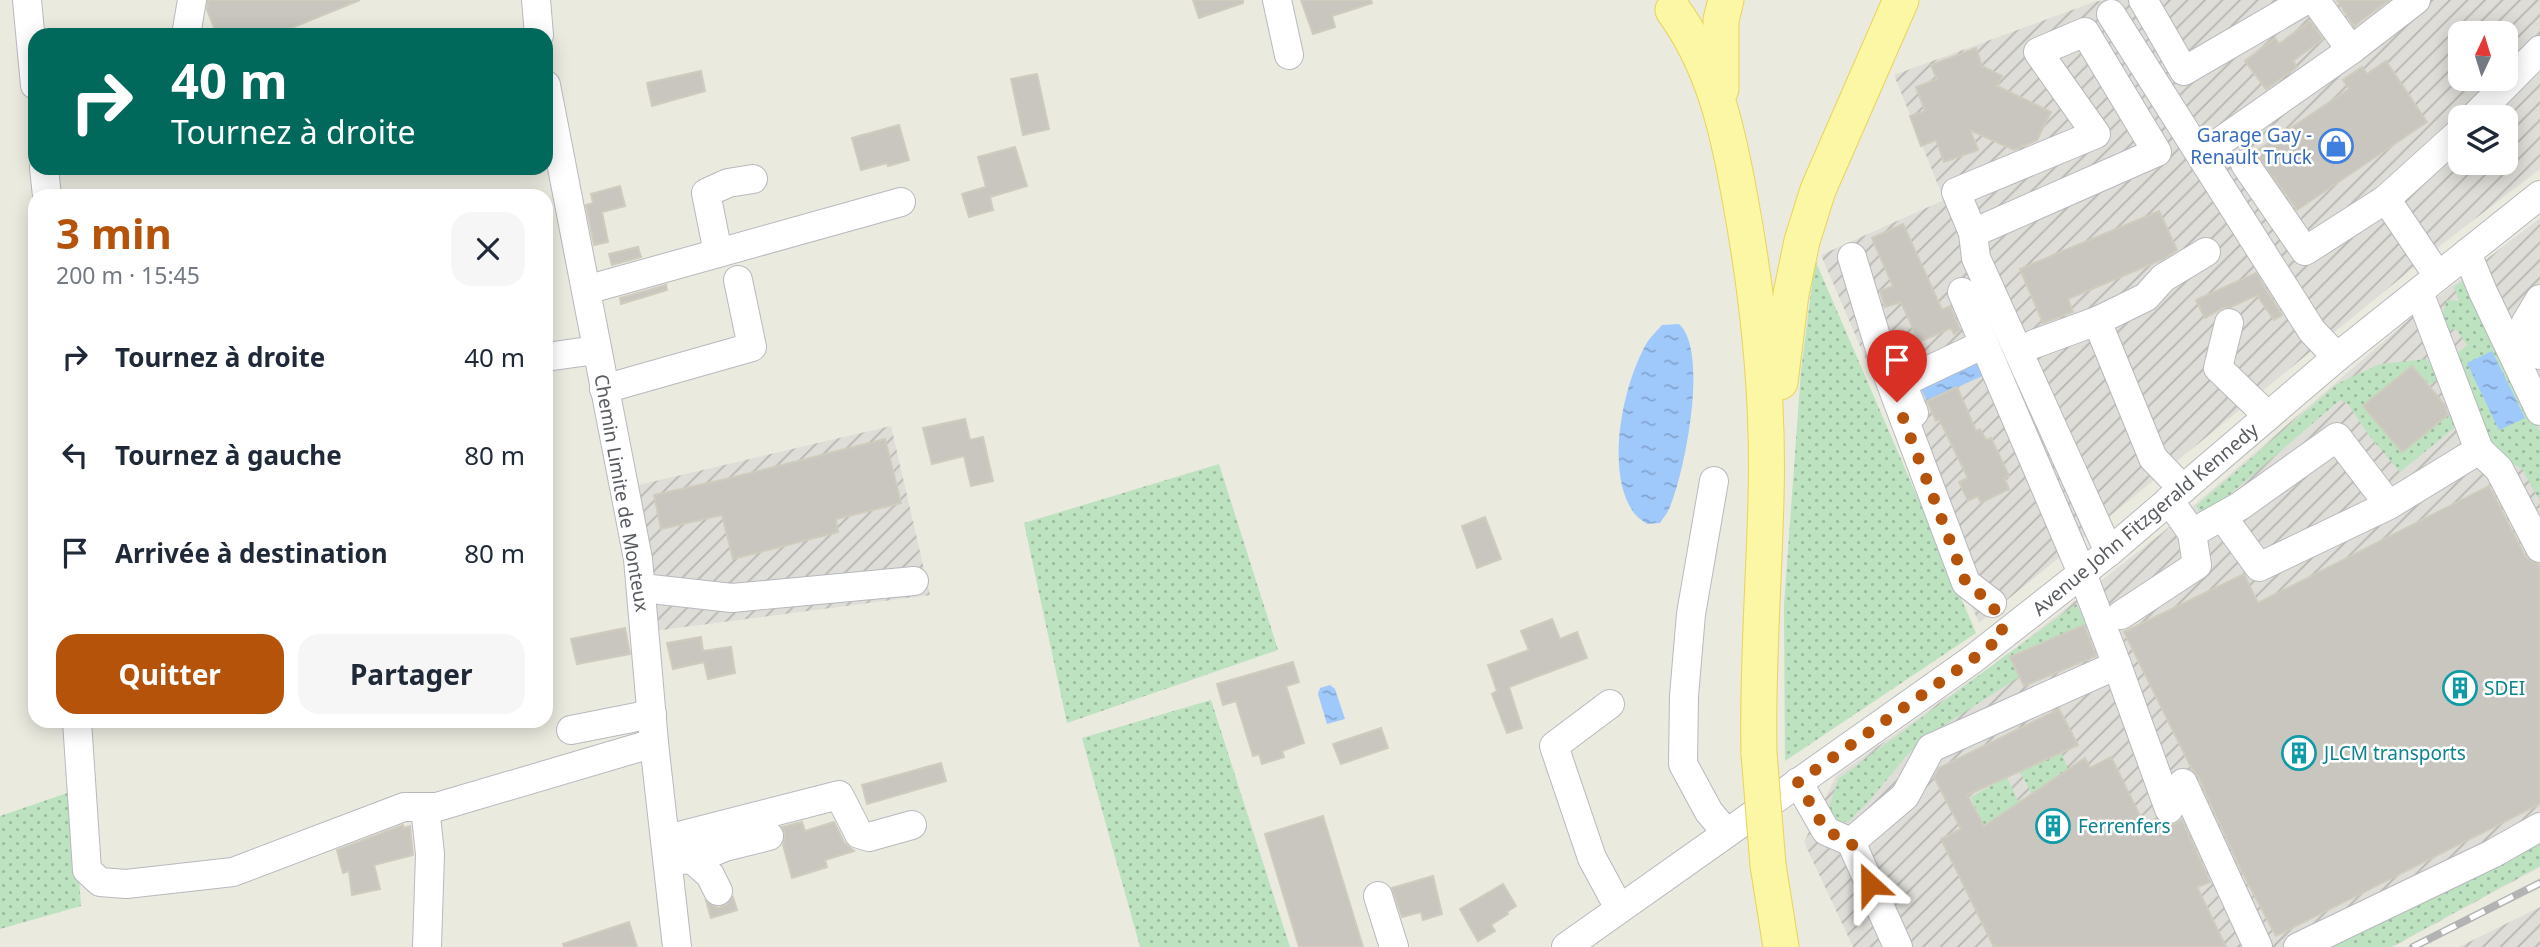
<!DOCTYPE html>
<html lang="fr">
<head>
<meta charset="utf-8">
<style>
  :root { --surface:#fff; --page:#f6f6f7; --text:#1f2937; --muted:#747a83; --accent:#b45309 }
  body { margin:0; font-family:"Noto Sans",sans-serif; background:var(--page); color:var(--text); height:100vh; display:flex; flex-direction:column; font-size:26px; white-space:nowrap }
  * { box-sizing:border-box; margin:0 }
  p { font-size:23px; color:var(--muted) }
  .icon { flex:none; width:38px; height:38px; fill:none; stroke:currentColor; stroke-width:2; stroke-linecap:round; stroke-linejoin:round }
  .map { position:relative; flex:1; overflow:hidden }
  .sheet { position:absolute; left:28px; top:189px; width:525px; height:539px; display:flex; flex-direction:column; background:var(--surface); border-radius:21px; box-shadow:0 4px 18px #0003 }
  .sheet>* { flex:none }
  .top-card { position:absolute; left:28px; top:28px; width:525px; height:147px; border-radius:21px; box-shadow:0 4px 18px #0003; background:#00695c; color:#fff; overflow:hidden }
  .needle { width:46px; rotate:4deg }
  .tools { position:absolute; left:2448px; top:21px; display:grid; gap:14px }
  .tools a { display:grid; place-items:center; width:70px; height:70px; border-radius:14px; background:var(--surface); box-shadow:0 4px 18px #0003; font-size:35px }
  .pin { position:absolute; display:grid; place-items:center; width:60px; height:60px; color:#fff; margin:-72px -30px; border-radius:50% 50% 50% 0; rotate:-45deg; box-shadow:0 0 7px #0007 }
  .pin .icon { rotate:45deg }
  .me { position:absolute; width:77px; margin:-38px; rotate:336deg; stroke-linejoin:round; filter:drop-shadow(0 0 5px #0008) }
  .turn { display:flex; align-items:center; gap:24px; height:147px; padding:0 28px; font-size:32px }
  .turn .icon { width:91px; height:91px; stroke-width:2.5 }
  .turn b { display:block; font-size:49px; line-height:60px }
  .round { display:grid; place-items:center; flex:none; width:74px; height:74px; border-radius:21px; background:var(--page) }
  .overview { display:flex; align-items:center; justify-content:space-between; height:119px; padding:0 28px }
  h1 { font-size:42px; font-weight:700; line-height:52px; color:var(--accent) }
  .primary-button { display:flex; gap:14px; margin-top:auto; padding:14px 28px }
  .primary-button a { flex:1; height:80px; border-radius:21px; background:var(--accent); color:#fff; font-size:28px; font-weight:700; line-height:80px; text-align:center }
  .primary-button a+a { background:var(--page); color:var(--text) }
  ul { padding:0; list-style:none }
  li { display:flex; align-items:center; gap:21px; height:98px; padding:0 28px }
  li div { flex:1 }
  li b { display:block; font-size:26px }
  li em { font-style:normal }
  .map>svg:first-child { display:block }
  .industrial { fill:url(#industrial-furrows); fill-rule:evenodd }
  .grass { fill:url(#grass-dots) }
  .water { fill:url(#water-ripples) }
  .building { fill:#c8c6bf; stroke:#cfccbe; stroke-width:2 }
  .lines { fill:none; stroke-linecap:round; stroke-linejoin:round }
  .minor-casing { stroke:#b7b9be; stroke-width:30 }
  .major-casing { stroke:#ead358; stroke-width:37 }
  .minor { stroke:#fff; stroke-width:28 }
  .major { stroke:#fbf7a4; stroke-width:35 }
  .rail-casing { stroke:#b2b3b3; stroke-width:8 }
  .rail { stroke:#fff; stroke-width:5; stroke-dasharray:16; stroke-linecap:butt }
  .major-bridge-casing { stroke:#ead358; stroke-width:37; stroke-linecap:butt }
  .major-bridge { stroke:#fbf7a4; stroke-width:35 }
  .route { stroke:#b45309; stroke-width:12; stroke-dasharray:0 21.6 }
  .labels { text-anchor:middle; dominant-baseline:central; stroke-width:5; stroke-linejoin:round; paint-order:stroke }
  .shop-label { font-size:19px; fill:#366cbe; stroke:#fff; text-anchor:end }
  .street-label { font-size:19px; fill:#585b60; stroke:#fff }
  .culture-label { font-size:19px; fill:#0d838f; stroke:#fff; text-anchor:start }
</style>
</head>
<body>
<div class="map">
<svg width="2540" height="947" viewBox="0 0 2540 947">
  <defs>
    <pattern id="industrial-furrows" width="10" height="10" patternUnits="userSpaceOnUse" patternTransform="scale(1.75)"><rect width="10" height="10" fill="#deddd7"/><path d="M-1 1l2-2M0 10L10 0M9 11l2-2" fill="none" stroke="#b7b6b2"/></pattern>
    <pattern id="grass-dots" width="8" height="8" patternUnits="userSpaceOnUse" patternTransform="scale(1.75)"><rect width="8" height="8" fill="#bce2c0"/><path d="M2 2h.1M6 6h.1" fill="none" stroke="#9cba9f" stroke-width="1.8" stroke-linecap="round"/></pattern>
    <pattern id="water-ripples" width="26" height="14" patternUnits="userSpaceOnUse" patternTransform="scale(1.75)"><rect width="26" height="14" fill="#9fc8fb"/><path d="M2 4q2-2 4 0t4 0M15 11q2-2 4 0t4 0" fill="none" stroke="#84a5cf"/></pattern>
  </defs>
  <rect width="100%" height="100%" fill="#ebeadf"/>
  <g class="industrial">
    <path d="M2104 0H2540V169L2441 245 1979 623 1821 255 1944 200 1894 75 2094 2ZM2460 33H2506V79H2460ZM2460 117H2506V163H2460Z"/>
    <path d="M2540 218V867L2392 947H1853L1804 842 1836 776 2001 659 2162 533 2413 316Z"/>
    <path d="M891 426 930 595 654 631 634 486Z"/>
    <path d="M2540 907V947H2459Z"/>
  </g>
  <g class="grass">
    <path d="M1815 260 1976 633 1785 761 1784 605 1801 371Z"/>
    <path d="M2469 277 2483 303 2540 432V501L2522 469 2493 452 2452 358 2467 345 2456 329 2442 331 2440 323 2447 300 2459 301 2454 287Z"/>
    <path d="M2427 359 2439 377 2430 385 2412 367 2363 406 2402 452 2451 413 2456 420 2455 427 2400 472 2368 434 2348 404 2340 400 2214 508 2201 513 2196 506 2337 384 2380 364Z"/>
    <path d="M1219 464 1278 650 1067 723 1024 523Z"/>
    <path d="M2076 604 2087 624 2010 657 2019 677 1918 742 1869 801 1848 822 1838 821 1829 808 1838 779Z"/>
    <path d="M1211 700 1290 947H1140L1082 738Z"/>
    <path d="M2060 751 2073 777 2033 796 2020 772Z"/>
    <path d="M2007 777 2019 803 1989 823 1983 824 1971 797Z"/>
    <path d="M73 791 81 906 0 929V816Z"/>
    <path d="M2540 837V866L2391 947H2323Z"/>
  </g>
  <g class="water">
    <path d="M1679 324C1709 351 1685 469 1671 504 1669 511 1664 517 1660 523L1647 524C1643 521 1637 517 1634 513 1604 472 1623 382 1648 341 1652 335 1658 330 1662 325Z"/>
    <path d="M2492 351 2525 418 2499 430 2467 363Z"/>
    <path d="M1976 360 1982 376 1927 401 1920 387Z"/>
    <path d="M1330 685 1335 689 1345 719 1327 724 1318 694 1320 688Z"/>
  </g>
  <g class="building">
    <path d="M208 0H360L274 35H217L207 10Z"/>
    <path d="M1193 0H1243V3L1199 18Z"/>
    <path d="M1301 0H1371L1372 3 1332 16 1335 27 1313 34Z"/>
    <path d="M2337 0H2389L2354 26Z"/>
    <path d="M2310 21 2323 39 2293 61 2297 67 2266 89 2245 61 2275 38 2279 44Z"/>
    <path d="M1976 48 1982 66 2002 76 1997 86 2051 112 2037 140 2014 150 1970 130 1978 150 1944 162 1936 140 1921 146 1910 116 1925 111 1916 87 1937 79 1931 65Z"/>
    <path d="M2386 61 2427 122 2297 210 2255 152 2349 89 2343 80 2362 67 2367 74Z"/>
    <path d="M701 71 705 91 652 106 647 83Z"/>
    <path d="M1037 74 1049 129 1023 135 1011 79Z"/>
    <path d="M899 125 909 160 888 166 887 163 861 170 852 138Z"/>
    <path d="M1015 147 1027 186 990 197 993 210 969 217 962 194 986 187 978 157Z"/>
    <path d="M620 186 625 206 602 212 608 242 594 245 586 205 593 203 591 194Z"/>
    <path d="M2159 211 2177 250 2163 259 2068 299 2073 312 2043 323 2020 269Z"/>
    <path d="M1903 224 1942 310 1950 306 1960 330 1954 334 1951 328 1919 342 1901 302 1885 307 1880 291 1893 286 1872 238Z"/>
    <path d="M638 247 641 257 612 265 609 254Z"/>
    <path d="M2256 273 2282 315 2274 320 2257 295 2231 307H2224L2205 318 2196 300Z"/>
    <path d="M666 285 667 290 621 304 620 298Z"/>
    <path d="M2412 366 2444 404 2448 415 2402 452 2363 406Z"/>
    <path d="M1957 387 1976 431 1980 429 1986 440 1991 438 2009 476 2004 478 2009 489 1981 503 1978 496 1968 501 1959 482 1968 478 1939 419 1936 421 1927 401Z"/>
    <path d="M965 419 970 440 983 437 993 481 971 486 964 456 932 464 923 428Z"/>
    <path d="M885 439 901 503 836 519 838 532 733 559 722 515 661 529 654 495 726 479Z"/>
    <path d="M2489 486 2525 556 2532 562 2540 565V804L2276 936 2241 870 2198 776 2192 769 2124 632 2244 574 2258 603Z"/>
    <path d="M1485 517 1501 559 1477 568 1462 526Z"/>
    <path d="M1552 619 1560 639 1577 632 1587 658 1509 687 1522 728 1507 733 1492 694 1497 691 1488 665 1529 650 1521 631Z"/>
    <path d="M2084 625 2096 656 2024 686 2010 657Z"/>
    <path d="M625 628 630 654 577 664 571 639Z"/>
    <path d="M701 637 703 651 731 647 735 673 708 679 704 662 673 669 667 643Z"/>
    <path d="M1293 662 1299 682 1286 686 1304 743 1282 751 1284 757 1262 764 1259 754 1253 756 1236 701 1223 705 1217 684Z"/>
    <path d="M2059 709 2078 745 1967 795 1984 826 2085 758 2090 768 2111 757 2146 828 2158 822 2167 825 2175 824 2182 820 2210 882 2197 887 2226 947H1994L1941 839 1961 829 1934 777 1939 768Z"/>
    <path d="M1381 728 1388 748 1341 764 1333 744Z"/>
    <path d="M941 763 946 781 867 804 862 785Z"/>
    <path d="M1323 816 1363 947H1299L1265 834Z"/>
    <path d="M802 822 805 831 834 822 844 842 854 851 825 860 827 867 792 878 783 845 785 833 782 827Z"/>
    <path d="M403 825 404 828 410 826 413 855 374 865 380 889 352 895 349 871 343 873 337 850Z"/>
    <path d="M1433 876 1442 914 1423 920 1421 912 1402 917 1392 888Z"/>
    <path d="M1503 884 1516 906 1507 912 1508 914 1491 925 1495 931 1478 941 1460 909Z"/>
    <path d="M733 897 737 910 711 918 706 901 718 908 726 905Z"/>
    <path d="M629 922 637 947H564L563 944Z"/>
  </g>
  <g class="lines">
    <g class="minor-casing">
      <g id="minor">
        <path d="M27 0 35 85"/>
        <path d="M536 0 539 35"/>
        <path d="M1277 0 1289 55"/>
        <path d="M2143 0 2184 71 2306 0"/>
        <path d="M2315 0 2351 50 2416 0"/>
        <path d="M2111 14 2312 331 2337 357"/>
        <path d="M186 35 192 0"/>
        <path d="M546 85 638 559 654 743 677 947"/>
        <path d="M2474 117 2540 50"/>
        <path d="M2221 141 2351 50"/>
        <path d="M2245 164 2305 251 2386 199 2438 276"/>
        <path d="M44 168 47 196"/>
        <path d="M2386 199 2460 132"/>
        <path d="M1973 233 1956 192 2096 134 2038 52 2085 32 2157 152 1973 233 1976 258 2109 552"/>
        <path d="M718 253 706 193 728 183 753 179"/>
        <path d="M2467 253 2483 292 2540 411"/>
        <path d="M1852 257 1888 376 1966 583 1992 603"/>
        <path d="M586 290 901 202"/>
        <path d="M2540 299 2525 324 2540 355"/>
        <path d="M2229 323 2218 368 2268 416"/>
        <path d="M2034 344 2097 321"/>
        <path d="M546 357 596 350"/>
        <path d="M604 389 752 347 738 280"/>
        <path d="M1914 413 1906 393V381L1984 344"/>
        <path d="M2479 450 2499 469 2540 548"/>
        <path d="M1714 481 1691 614 1684 696 1683 764 1709 812 1726 832"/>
        <path d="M2183 489 2153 458 2097 321 2146 297 2163 278 2206 252"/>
        <path d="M2169 500 2192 533 2240 506 2337 437 2389 505"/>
        <path d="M2222 516 2259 567 2389 505 2479 450 2419 292"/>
        <path d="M642 588 732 598 914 581"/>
        <path d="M2121 615 2197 565 2192 533"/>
        <path d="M2117 665 2169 809"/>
        <path d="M1610 704 1554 746 1592 858 1619 908"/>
        <path d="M77 721 87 870 100 882 126 884 233 872 404 807H437L654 743"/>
        <path d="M571 730 652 714"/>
        <path d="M1798 782 1826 831 1851 842 1898 947"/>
        <path d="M2183 783 2258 947"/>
        <path d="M425 807 430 854 427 947"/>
        <path d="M667 839 839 795 859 834 869 837 912 825"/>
        <path d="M1851 842 1905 796 1931 748 2117 665 2082 573 1962 292"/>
        <path d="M669 859 693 860 725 847 769 836"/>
        <path d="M693 860 710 875 718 891"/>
        <path d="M1378 896 1394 947"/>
        <path d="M1566 947 1973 659 2109 552 2337 357 2540 195"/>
        <path d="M2298 947 2492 854 2540 827"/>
      </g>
    </g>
    <g class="major-casing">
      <g id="major">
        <path d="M1673 10C1713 65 1727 127 1739 193 1758 294 1769 395 1766 498 1764 584 1757 668 1759 753"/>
        <path d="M1721 89V20L1726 0"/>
        <path d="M1780 382 1791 294 1802 241 1818 190 1901 0"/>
        <path d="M1768 865 1781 947"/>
      </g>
    </g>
    <use href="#minor" class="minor"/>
    <use href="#major" class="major"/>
    <g class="rail-casing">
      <path id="rail" d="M2413 947 2540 883"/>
    </g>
    <use href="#rail" class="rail"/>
    <g class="major-bridge-casing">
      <path id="major-bridge" d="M1759 753 1768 865"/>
    </g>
    <use href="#major-bridge" class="major-bridge"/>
  </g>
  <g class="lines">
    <path class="route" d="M1870 884 1851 842 1826 831 1798 782 1973 659 2004 635 1992 603 1966 583 1897 402"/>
  </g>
  <defs>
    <g id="shop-ring" transform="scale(1.75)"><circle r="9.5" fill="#fff" stroke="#3f7fe0" stroke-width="1.5"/><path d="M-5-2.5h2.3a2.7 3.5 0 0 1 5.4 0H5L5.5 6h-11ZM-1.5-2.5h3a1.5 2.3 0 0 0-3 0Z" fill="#3f7fe0"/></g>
    <g id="building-ring" transform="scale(1.75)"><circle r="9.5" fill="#fff" stroke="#0f9aa8" stroke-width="1.5"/><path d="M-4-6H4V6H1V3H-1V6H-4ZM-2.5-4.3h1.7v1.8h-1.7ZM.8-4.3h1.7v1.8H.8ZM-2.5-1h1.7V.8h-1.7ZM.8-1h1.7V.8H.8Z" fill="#0f9aa8"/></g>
  </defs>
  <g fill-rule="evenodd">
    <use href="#shop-ring" x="2336" y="146"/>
    <use href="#building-ring" x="2460" y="688"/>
    <use href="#building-ring" x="2299" y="753"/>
    <use href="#building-ring" x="2053" y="826"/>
  </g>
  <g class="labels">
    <g class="shop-label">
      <text x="2312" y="135">Garage Gay -<tspan x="2312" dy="22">Renault Truck</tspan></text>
    </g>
    <g class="street-label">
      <text transform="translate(622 493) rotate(80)">Chemin Limite de Monteux</text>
      <text transform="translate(2145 519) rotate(-40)">Avenue John Fitzgerald Kennedy</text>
    </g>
    <g class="culture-label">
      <text x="2484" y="688">SDEI</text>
      <text x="2324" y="753">JLCM transports</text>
      <text x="2078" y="826">Ferrenfers</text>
    </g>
  </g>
</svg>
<div class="tools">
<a><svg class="needle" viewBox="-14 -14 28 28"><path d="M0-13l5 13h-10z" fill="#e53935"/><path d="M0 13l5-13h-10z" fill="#747a83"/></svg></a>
<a><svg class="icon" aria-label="layers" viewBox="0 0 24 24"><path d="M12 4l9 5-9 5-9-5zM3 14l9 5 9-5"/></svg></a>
</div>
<div class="pin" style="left:1897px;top:402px;background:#d93025"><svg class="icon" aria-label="arrive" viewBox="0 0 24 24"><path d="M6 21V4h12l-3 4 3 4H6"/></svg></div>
<svg class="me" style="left:1870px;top:884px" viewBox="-20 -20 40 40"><path d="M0-17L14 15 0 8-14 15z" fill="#b45309" stroke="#fff" stroke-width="4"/></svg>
<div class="top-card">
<div class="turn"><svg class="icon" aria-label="right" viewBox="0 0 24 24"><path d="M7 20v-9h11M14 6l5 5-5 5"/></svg><div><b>40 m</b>Tournez à droite</div></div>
</div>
<section class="sheet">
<div class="overview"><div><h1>3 min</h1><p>200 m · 15:45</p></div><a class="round"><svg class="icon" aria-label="close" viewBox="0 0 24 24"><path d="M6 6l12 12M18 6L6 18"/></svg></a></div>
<ul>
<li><svg class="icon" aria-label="right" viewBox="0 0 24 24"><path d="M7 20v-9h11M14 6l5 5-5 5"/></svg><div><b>Tournez à droite</b></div><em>40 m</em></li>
<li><svg class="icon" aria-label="left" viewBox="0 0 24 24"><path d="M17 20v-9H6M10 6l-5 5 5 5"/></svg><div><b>Tournez à gauche</b></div><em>80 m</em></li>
<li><svg class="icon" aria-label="arrive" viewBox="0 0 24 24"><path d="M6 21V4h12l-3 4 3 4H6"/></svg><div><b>Arrivée à destination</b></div><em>80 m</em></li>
</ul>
<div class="primary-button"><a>Quitter</a><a>Partager</a></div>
</section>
</div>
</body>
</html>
